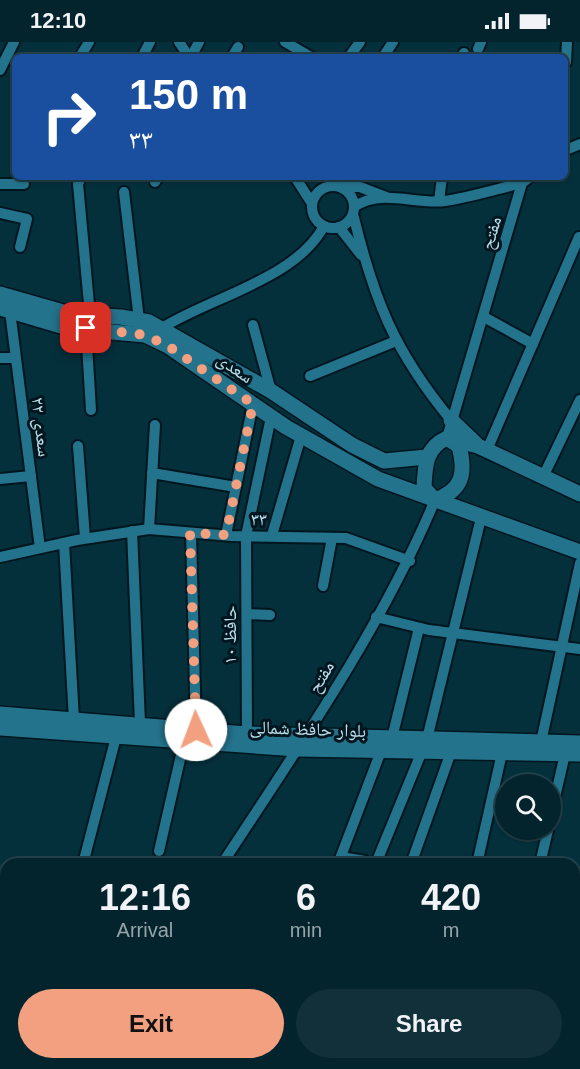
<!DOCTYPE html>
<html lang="en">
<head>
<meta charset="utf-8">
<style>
  :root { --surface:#03242d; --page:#113039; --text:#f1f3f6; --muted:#97a4aa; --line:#244149; --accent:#f2a07f }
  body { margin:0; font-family:Arial,"Noto Naskh Arabic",sans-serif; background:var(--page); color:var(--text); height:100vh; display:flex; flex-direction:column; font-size:22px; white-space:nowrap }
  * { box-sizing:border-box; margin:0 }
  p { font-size:20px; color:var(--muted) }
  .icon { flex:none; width:33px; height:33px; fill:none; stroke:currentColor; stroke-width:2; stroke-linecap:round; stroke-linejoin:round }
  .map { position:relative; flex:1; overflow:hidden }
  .details { position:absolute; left:0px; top:816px; width:580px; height:212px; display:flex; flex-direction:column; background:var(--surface); border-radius:18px 18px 0 0; box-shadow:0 2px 4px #0004,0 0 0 2px var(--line) }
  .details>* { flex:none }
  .hud { position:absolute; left:12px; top:12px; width:556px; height:126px; border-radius:9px; box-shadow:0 2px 4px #0004,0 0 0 2px var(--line); background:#1a4fa0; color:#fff; overflow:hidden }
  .controls { position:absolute; left:495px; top:732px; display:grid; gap:12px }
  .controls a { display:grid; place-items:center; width:66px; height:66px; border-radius:50%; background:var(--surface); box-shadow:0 2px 4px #0004,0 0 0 2px var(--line); font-size:30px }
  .pin { position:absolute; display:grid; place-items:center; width:51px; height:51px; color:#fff; margin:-26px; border-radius:12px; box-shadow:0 3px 9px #0006 }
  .me { position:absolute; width:66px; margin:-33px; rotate:358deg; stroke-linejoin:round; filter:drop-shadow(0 0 4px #0008) }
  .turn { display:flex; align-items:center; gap:21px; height:126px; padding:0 18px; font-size:27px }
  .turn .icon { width:78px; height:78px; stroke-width:2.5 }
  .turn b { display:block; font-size:42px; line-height:51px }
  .eta { display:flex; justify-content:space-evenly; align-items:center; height:102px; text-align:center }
  .eta b { font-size:36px; font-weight:600; line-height:42px }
  .primary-button { display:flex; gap:12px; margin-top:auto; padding:12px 18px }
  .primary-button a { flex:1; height:69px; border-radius:36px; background:var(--accent); color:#111; font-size:24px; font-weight:600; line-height:69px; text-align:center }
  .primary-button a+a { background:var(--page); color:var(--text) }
  .status { display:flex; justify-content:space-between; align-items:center; height:42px; padding:0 30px; background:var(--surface); direction:ltr }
  .status svg { height:16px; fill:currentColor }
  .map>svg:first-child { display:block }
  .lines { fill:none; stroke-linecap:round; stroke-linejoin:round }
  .street-casing { stroke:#01161e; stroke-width:14 }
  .secondary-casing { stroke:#01161e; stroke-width:18 }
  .street { stroke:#24738c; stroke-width:10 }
  .secondary { stroke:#24738c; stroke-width:15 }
  .route { stroke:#f2a07f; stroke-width:10; stroke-dasharray:0 18 }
  .labels { text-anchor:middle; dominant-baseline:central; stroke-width:6; stroke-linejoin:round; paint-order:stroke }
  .street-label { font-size:18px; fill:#bde0ee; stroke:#01161e }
</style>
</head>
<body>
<div class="status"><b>12:10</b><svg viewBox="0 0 49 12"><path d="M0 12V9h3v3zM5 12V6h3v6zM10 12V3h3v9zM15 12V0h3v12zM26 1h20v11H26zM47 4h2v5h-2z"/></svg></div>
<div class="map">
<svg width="580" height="1027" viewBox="0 0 580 1027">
  <rect width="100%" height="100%" fill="#04303c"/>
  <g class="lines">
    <g class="street-casing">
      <g id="street">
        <path d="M179 0 189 15"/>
        <path d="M285 0 311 15"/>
        <path d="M478 7 481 0"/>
        <path d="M80 15 89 0"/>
        <path d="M142 15 150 0"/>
        <path d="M191 15 199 0"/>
        <path d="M232 15 238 5"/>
        <path d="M349 15 360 0"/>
        <path d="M383 15 393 0"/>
        <path d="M462 15 464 11"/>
        <path d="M566 20 567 0"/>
        <path d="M0 28 14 0"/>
        <path d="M566 108 580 102"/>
        <path d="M81 135 78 142 90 273"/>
        <path d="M295 135 311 160"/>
        <path d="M155 140 158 135"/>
        <path d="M0 142H24"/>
        <circle cx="333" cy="165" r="21"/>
        <path d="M342 145H360L386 155"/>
        <path d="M124 150 139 278"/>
        <path d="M439 159 442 135"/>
        <path d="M354 165C380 146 416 163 445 159 471 155 497 147 522 141"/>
        <path d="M0 171 27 177 20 205"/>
        <path d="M353 172C374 258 394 309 451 378"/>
        <path d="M339 185 361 213"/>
        <path d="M10 269 40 506"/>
        <path d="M484 275 533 302"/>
        <path d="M253 283 271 349"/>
        <path d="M162 286C211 255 296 237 324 184"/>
        <path d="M86 287 91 368"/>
        <path d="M0 316H15"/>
        <path d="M310 334 396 299"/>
        <path d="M447 396 522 141 530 135"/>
        <path d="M78 404 85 496"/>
        <path d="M487 408 579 195"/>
        <path d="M152 431 236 445"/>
        <path d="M543 435 580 358"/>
        <path d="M0 437 31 434"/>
        <path d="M149 487 155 383"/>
        <path d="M132 489 140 681"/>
        <path d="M191 491 196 688"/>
        <path d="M226 493 253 362"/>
        <path d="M272 493 301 394"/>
        <path d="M64 501 74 678"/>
        <path d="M0 515 77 498 149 487 232 494 346 496 410 519"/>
        <path d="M323 544 332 496"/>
        <path d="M247 572 270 573"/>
        <path d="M376 575 429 588 580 607"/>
        <path d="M247 692 246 494 271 375"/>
        <path d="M392 696 419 586"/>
        <path d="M427 697 481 476"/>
        <path d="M541 700 580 521"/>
        <path d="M550 777 565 712"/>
        <path d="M159 809 184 700"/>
        <path d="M341 815 365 819"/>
        <path d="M377 819 422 709"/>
        <path d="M83 822 116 695"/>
        <path d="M222 822C298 706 382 585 435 458"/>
        <path d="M338 822 381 709"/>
        <path d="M411 822 451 710"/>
        <path d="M477 822 502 711"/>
        <path d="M540 822 548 788"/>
        <path d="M0 845 6 846"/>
        <path d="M574 967 580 969"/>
        <path d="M0 985 6 977"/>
        <path d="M0 1006 6 1013"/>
        <path d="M14 1022 19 1027"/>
        <path d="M564 1022 577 1027"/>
        <path d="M80 1027 84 1022"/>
        <path d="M192 1027 193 1022"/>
      </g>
    </g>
    <g class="secondary-casing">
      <g id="secondary">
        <path d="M0 252 70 272 121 275 149 280 271 349 352 403 384 419 427 415"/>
        <path d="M0 266 68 286 145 293 168 304 286 385 378 437 580 510"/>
        <path d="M451 378 476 402"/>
        <path d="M447 396 459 404C466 431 463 448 435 458L424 446C425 424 425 406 447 396Z"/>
        <path d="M451 397 478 404 580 452"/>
        <path d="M0 672 247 692 580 701"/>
        <path d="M0 686 297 707 580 712"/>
        <path d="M574 941 580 927"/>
        <path d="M544 1027 545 1022"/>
      </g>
    </g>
    <use href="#street" class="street"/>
    <use href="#secondary" class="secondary"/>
  </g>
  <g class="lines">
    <path class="route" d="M86 286 145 293 168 304 253 362 226 493 190 491 196 688"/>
  </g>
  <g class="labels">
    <g class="street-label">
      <text transform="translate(491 191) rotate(-74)">مفتح</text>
      <text transform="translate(235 326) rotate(35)">سعدی</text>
      <text transform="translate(41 385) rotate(83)">سعدی ۲۲</text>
      <text x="259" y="477">۳۳</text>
      <text transform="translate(230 593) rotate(-90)">حافظ ۱۰</text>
      <text transform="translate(321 635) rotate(-59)">مفتح</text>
      <text transform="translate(308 687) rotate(2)">بلوار حافظ شمالی</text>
    </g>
  </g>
</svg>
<div class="controls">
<a><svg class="icon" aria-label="search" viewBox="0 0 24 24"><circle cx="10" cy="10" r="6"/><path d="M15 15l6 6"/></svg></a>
</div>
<div class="pin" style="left:86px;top:286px;background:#d93025"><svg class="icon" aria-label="arrive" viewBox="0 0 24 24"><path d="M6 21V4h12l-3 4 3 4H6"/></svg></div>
<svg class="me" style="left:196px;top:688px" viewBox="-20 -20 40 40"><circle r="19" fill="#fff"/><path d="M0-13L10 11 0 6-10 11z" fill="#f2a07f"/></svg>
<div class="hud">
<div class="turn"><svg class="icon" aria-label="right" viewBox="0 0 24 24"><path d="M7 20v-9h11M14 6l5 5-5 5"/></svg><div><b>150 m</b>۳۳</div></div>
</div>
<section class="details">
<div class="eta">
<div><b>12:16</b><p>Arrival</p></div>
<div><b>6</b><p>min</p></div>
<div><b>420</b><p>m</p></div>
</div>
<div class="primary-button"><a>Exit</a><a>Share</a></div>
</section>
</div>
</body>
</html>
